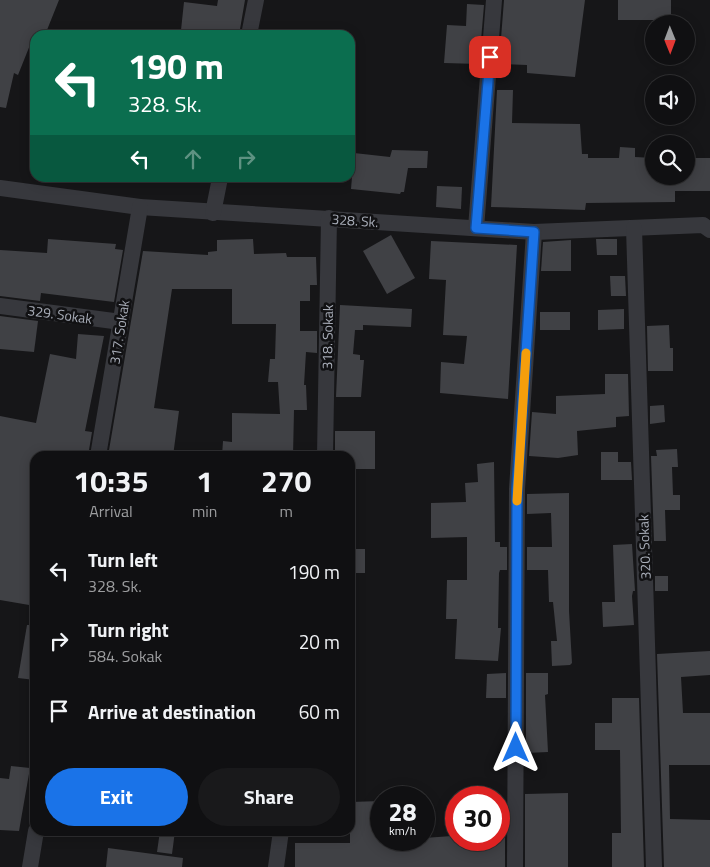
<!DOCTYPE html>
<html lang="en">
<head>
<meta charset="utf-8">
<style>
  :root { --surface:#101012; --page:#19191b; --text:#f1f3f6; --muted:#9c9d9f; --line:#303032; --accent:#1a73e8 }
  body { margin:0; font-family:"Titillium Web",sans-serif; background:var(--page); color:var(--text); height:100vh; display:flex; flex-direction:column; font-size:19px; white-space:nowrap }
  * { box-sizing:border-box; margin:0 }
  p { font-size:16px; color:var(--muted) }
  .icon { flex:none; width:28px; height:28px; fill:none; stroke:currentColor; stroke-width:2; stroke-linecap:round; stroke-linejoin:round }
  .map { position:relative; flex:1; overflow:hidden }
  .panel { position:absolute; left:30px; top:451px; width:325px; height:385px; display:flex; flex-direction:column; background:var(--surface); border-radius:15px; box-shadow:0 2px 12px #0003,0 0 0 1px var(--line) }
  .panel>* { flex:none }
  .hud { position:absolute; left:30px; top:30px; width:325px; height:152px; border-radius:15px; box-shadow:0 2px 12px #0003,0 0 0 1px var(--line); background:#0b6e4f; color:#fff; overflow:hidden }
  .needle { width:32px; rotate:179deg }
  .tools { position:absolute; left:645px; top:15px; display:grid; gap:10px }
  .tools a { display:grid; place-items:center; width:50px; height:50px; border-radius:50%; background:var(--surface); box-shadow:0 2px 12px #0003,0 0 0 1px var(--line); font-size:25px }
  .speed { position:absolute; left:370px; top:786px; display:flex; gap:10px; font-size:25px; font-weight:700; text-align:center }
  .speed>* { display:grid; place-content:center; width:65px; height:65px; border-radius:50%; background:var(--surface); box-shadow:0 2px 12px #0003,0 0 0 1px var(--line); line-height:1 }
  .speed small { font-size:12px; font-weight:400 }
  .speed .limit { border:8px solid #d22; background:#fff; color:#111 }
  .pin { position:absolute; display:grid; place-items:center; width:42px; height:42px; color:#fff; margin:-21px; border-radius:10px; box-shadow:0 2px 8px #0006 }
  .me { position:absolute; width:55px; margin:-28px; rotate:0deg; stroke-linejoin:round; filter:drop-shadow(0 0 4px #0008) }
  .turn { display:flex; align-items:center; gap:18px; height:105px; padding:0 15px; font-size:22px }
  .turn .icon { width:65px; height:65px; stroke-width:2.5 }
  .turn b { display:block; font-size:35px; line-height:42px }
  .lanes { display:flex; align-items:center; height:48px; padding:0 15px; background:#0003; justify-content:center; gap:25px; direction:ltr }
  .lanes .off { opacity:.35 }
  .eta { display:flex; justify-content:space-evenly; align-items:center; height:85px; text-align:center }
  .eta b { font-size:30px; font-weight:700; line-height:35px }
  .action { display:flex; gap:10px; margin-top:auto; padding:10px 15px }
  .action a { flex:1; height:58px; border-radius:30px; background:var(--accent); color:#fff; font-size:20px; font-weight:700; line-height:58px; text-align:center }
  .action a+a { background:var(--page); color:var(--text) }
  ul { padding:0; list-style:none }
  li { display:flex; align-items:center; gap:15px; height:70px; padding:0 15px }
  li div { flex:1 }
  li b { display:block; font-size:19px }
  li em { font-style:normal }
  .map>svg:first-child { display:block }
  .building { fill:#404145 }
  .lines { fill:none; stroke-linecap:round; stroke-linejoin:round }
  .minor { stroke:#37383d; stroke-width:16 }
  .route-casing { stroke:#114b97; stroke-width:12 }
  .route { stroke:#1a73e8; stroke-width:9 }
  .slow { stroke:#f59e0b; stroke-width:9 }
  .labels { text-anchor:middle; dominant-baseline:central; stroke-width:5; stroke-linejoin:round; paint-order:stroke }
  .street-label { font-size:14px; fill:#a8adb8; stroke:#111113 }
</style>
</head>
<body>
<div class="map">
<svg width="710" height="867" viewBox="0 0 710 867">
  <rect width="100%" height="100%" fill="#161618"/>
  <g class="building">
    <path d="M0 0H59L45 35H34L18 75 14 73 6 108 0 107Z"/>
    <path d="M218 0H245L239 35 181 30 184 2 217 6Z"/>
    <path d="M504 0H585L575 77 527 73V65L499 64Z"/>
    <rect x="618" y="0" width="53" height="20"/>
    <path d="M467 4 484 5 479 64 444 63 447 25 466 26Z"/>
    <path d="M497 90H513L512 123 580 124 582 154H588V158H619L620 147 635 148V157L654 158V176H690V158H710V191H675V202L586 203 585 210 491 207Z"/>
    <path d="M392 150 428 151 427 168H408L404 192H401L400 194 351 189 354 153 390 157Z"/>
    <path d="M437 186 462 187 461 209 436 207Z"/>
    <path d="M391 235 415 278 387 294 363 251Z"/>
    <path d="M48 239 116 244 115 249 123 250 114 302 41 293 40 301 0 296V250L47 253Z"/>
    <path d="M253 239 254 254 286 253 287 257H316L317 285H310V301H300V331H317V353L306 352 304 385H306L307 410H294L293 456H222L223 441 232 442V413L280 414 278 382H268L270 359H275L276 324H232V289H172L154 408 179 411 173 456H108L143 251 208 255V252L217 251V240Z"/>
    <path d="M596 239H617V255H597Z"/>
    <path d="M571 240V271H541L543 242Z"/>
    <path d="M431 241 517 245 508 399 440 393 441 362 464 364 467 336 443 335 446 280 429 279Z"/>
    <path d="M610 276H625L626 296H611Z"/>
    <path d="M340 305 412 309 411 327 363 325V330H355L353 354 360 355V360H364L361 397H336Z"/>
    <path d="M624 309V329L598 330V310Z"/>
    <rect x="540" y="312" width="30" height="18"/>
    <path d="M0 316 38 321 34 352 0 349Z"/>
    <path d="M669 325 670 348H673V371H648L647 326Z"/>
    <path d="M78 334 104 336 85 431 92 432 88 456H35V606L0 600V416L36 423 50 354 76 359Z"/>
    <path d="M605 374H628L629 416 616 417V427L577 431 578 455 558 458 529 456 532 412 556 414V396L605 394Z"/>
    <path d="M664 405 665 422 650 424V406Z"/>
    <path d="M335 431H375V469H350V456H335Z"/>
    <path d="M677 449 678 467H672L673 495H680V510H665L666 541H654L651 456H657L656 450Z"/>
    <path d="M601 452H618V462H631L632 480H601Z"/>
    <path d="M494 462 495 542H500V547H507V570H500L499 573 498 628H501L498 661 455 659 457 619H446L447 580H467V537L431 538V503L466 502 465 483 478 482 477 464Z"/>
    <path d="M569 493V611L572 663 570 665 552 666 551 641H557L553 602H549L548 570H527V547H552L551 513 527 514V494Z"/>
    <path d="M632 544 635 591H633L632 596 634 625 603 627 602 602H615L613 545Z"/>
    <rect x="350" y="549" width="15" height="24"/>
    <rect x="655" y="576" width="13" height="15"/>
    <path d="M27 625H35V680L18 678Z"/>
    <path d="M710 651V675L681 677 683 713H710V765H669L670 819 710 820V867H664L657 654Z"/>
    <path d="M506 673V698H486L487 674Z"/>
    <path d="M526 673H548V694L545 695 548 752 526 753Z"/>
    <path d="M612 698H639L644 867H612V833H621L620 750H595V723H612Z"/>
    <path d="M11 766 30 768 19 831 0 830V778L9 779Z"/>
    <path d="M568 793V867H525V794Z"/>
    <path d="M499 800H505V867H295V843H350V802L381 801V843L385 844 419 843V840H424V838L452 836V839L456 840H499Z"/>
    <path d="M160 831H175L172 854 157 852Z"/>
    <path d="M108 848 183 858 182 867H106Z"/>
  </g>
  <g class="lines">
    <g class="minor">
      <path d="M249 35 256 0"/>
      <path d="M0 188 140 207 534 232 703 225 710 230"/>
      <path d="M213 213 220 178"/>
      <path d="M476 228 494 0"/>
      <path d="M634 228 654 867"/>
      <path d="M0 306 121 322"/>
      <path d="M98 456 140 207"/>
      <path d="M325 456 329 218"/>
      <path d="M30 867 36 831"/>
      <path d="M276 867 281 831"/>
      <path d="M515 867 517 489 534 232"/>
    </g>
  </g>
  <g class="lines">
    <g class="route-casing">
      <path id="route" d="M490 57 476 228 534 232 517 489 516 748"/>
    </g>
    <use href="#route" class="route"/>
    <path class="slow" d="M517 501 526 353"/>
  </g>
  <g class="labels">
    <g class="street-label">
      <text transform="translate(355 220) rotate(4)">328. Sk.</text>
      <text transform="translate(60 314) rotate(8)">329. Sokak</text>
      <text transform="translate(119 332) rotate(-81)">317. Sokak</text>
      <text transform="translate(327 337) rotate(-89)">318. Sokak</text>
      <text transform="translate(644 547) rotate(-92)">320. Sokak</text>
    </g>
  </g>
</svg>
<div class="tools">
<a><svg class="needle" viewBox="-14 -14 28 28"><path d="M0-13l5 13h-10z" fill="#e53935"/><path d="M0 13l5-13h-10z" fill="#9c9d9f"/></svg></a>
<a><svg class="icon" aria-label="sound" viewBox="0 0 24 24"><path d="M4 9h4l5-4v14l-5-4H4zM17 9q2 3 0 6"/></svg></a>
<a><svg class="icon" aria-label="search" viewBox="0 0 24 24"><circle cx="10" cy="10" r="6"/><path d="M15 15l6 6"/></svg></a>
</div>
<div class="speed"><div>28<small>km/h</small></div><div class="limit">30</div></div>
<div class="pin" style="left:490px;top:57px;background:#d93025"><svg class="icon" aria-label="arrive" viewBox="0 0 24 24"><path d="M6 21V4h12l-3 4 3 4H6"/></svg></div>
<svg class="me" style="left:516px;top:748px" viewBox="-20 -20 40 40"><path d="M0-17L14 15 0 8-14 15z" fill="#1a73e8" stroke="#fff" stroke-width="4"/></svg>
<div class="hud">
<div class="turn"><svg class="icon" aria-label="left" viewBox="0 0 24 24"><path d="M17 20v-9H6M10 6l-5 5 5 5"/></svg><div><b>190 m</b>328. Sk.</div></div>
<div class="lanes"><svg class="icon" aria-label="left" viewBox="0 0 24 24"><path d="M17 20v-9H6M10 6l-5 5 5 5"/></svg><svg class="icon off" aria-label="ahead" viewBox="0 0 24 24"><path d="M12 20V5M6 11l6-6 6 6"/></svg><svg class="icon off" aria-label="right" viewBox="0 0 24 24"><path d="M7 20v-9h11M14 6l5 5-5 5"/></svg></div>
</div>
<section class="panel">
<div class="eta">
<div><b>10:35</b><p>Arrival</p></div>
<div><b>1</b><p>min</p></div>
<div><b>270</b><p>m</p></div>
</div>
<ul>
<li><svg class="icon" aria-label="left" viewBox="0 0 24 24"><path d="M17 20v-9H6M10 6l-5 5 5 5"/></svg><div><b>Turn left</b><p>328. Sk.</p></div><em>190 m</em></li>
<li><svg class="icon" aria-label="right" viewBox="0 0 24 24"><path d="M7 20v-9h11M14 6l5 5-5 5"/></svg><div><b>Turn right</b><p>584. Sokak</p></div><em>20 m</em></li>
<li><svg class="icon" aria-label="arrive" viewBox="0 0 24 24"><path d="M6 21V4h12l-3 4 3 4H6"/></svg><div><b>Arrive at destination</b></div><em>60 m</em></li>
</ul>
<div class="action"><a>Exit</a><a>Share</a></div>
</section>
</div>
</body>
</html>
